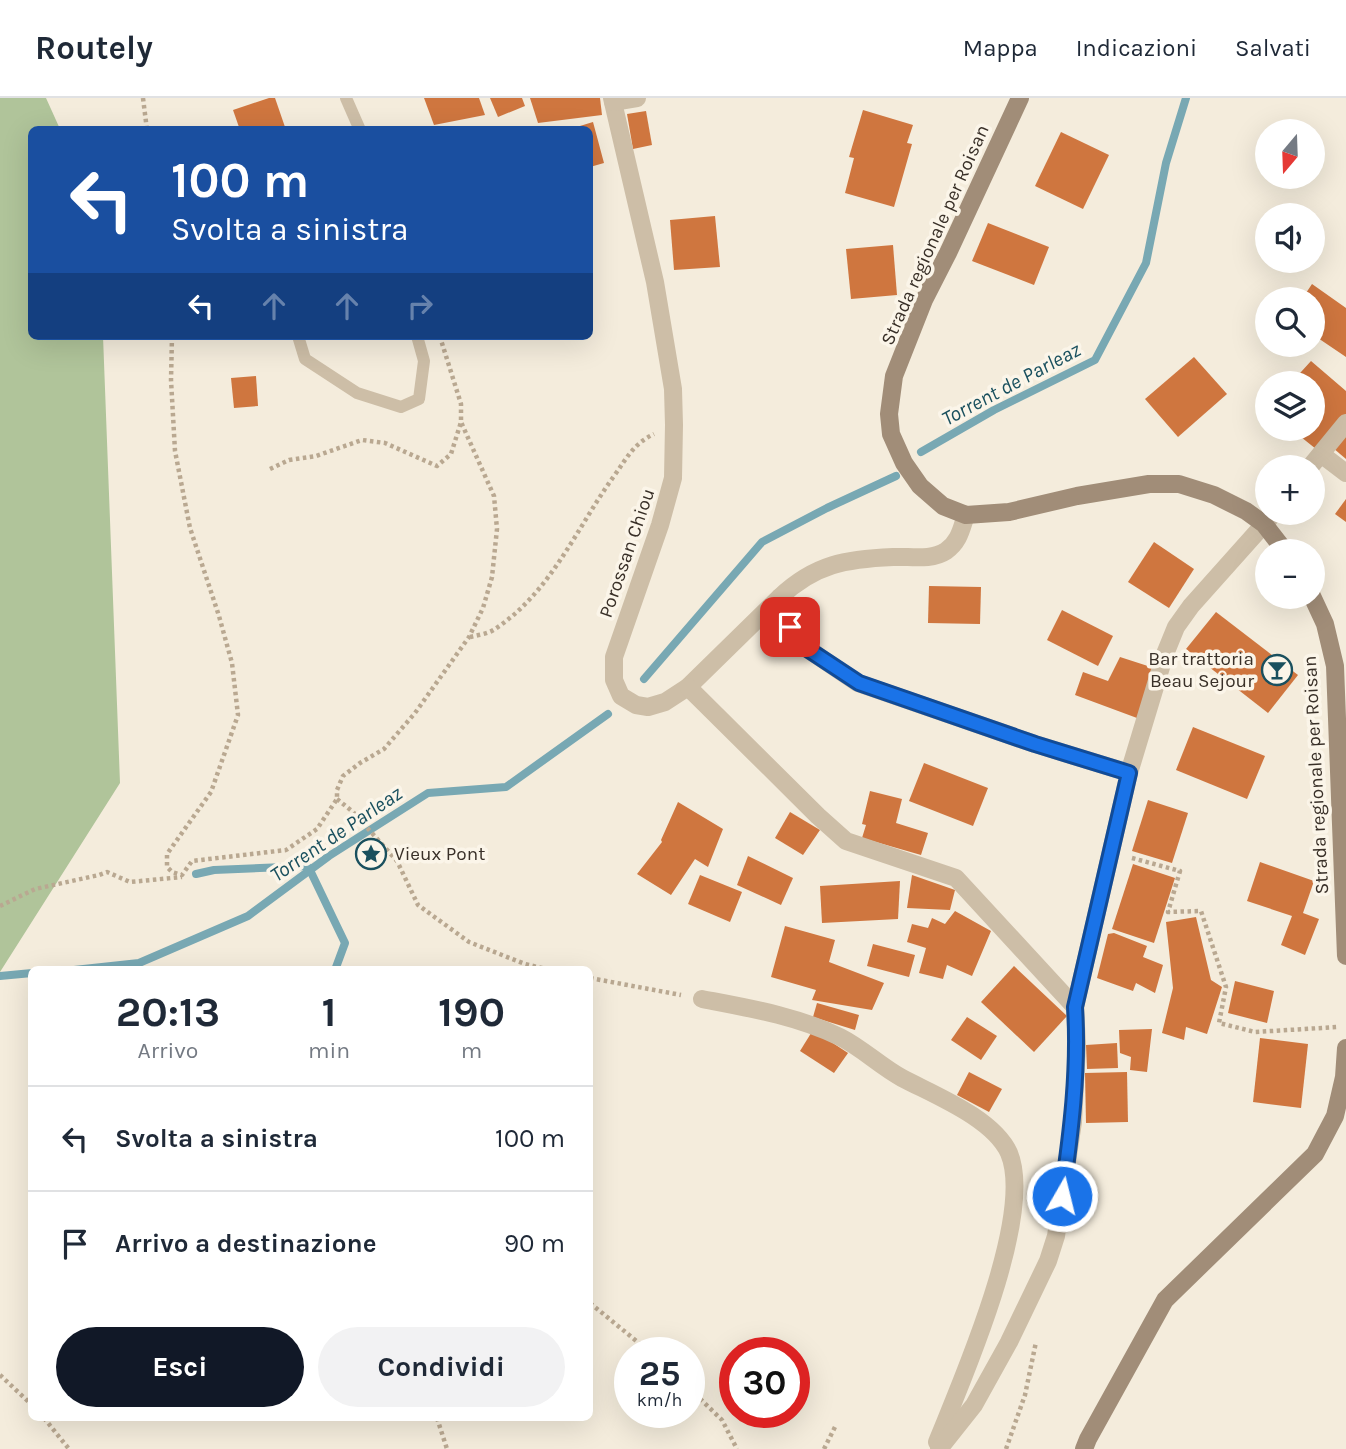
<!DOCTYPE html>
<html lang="it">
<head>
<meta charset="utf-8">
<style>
  :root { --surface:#fff; --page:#f2f2f3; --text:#1f2937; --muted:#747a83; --line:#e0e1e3; --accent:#111827 }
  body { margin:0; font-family:Karla,sans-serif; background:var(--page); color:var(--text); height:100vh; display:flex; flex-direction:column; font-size:26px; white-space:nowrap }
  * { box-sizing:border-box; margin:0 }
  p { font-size:23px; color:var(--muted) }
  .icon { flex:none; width:38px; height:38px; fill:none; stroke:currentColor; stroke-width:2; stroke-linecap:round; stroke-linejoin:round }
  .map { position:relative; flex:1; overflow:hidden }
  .details { position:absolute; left:28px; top:868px; width:565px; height:455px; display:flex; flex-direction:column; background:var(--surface); border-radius:10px; box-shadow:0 7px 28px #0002 }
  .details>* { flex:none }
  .guide { position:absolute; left:28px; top:28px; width:565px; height:214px; border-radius:10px; box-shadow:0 7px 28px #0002; background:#1a4fa0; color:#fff; overflow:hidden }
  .needle { width:46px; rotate:199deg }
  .controls { position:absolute; left:1255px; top:21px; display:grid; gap:14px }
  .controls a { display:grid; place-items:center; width:70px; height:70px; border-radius:50%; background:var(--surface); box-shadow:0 7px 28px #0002; font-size:35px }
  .speed { position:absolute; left:614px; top:1239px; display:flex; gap:14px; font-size:35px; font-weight:700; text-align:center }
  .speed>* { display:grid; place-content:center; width:91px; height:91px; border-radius:50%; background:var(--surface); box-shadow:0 7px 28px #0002; line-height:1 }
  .speed small { font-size:18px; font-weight:400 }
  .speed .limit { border:10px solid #d22; background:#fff; color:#111 }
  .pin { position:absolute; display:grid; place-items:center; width:60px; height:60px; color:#fff; margin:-30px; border-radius:14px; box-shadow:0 4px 10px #0006 }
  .me { position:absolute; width:77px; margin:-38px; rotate:8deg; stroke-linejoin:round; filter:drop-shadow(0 0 5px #0008) }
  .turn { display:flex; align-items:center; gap:24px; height:147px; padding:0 28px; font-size:32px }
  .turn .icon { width:91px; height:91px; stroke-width:2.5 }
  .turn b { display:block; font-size:49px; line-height:60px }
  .lanes { display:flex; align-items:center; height:66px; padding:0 28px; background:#0003; justify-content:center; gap:35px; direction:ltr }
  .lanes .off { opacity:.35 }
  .eta { display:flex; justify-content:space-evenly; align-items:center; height:119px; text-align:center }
  .eta b { font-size:42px; font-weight:700; line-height:49px }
  .action { display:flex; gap:14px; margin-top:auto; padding:14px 28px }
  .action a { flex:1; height:80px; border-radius:42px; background:var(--accent); color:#fff; font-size:28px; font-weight:700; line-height:80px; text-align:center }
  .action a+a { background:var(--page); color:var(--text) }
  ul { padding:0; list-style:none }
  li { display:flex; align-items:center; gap:21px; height:105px; padding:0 28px; border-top:2px solid var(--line) }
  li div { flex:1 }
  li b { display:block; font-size:26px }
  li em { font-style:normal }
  header { display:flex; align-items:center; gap:42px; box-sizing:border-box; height:98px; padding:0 35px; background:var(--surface); border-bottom:2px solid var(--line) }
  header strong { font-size:33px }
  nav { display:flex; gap:38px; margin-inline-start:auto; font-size:24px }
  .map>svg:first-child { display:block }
  .green { fill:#b0c49a }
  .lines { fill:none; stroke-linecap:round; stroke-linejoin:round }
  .stream { stroke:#78a8b3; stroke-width:8 }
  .building { fill:#cf763f }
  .path { stroke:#b9a891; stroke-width:4.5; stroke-dasharray:3.5 3.5; stroke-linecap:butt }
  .service { stroke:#cdbea7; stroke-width:12 }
  .minor { stroke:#cdbea7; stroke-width:18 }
  .secondary { stroke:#a18d78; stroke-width:18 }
  .route-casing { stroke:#114b97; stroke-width:18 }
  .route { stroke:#1a73e8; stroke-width:12 }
  .labels { text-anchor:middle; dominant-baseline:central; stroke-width:7; stroke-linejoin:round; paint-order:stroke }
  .street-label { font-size:19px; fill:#393028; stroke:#fbf5e9 }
  .poi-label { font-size:19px; fill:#393028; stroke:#fbf5e9; text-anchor:end }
  .water-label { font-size:21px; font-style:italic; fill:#1a505e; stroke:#fbf5e9 }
</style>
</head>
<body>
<header>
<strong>Routely</strong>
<nav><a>Mappa</a><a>Indicazioni</a><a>Salvati</a></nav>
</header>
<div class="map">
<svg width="1346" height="1351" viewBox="0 0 1346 1351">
  <rect width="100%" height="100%" fill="#f4ecdc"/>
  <path class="green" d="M0 0H46L60 31 32 32V238H103L120 685 0 874Z"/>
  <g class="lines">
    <g class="stream">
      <path d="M921 354 994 312 1095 262 1146 165 1166 65 1186 0"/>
      <path d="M644 581 762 444 827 410 896 378"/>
      <path d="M196 776 214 772 308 768 345 845 335 872"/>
      <path d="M74 872 139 865 248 818 329 758 428 695 506 689 608 616"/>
      <path d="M0 878 32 875"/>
    </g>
  </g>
  <g class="building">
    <path d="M269 0H275L286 32H240L233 12Z"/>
    <path d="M424 0H479L485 17 434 27Z"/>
    <path d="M490 0H522L525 8 498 19Z"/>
    <path d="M530 0H600L602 17 538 25Z"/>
    <path d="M863 12 913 27 907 45 912 46 894 109 845 95 854 60 849 59Z"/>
    <path d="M646 13 652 47 633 51 627 16Z"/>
    <path d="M593 24 604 65 590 69V32L570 31Z"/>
    <path d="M1061 34 1109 57 1083 111 1035 88Z"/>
    <path d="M715 118 720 169 674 172 670 122Z"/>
    <path d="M988 125 1049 149 1034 187 972 163Z"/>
    <path d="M893 147 897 197 851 201 846 151Z"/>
    <path d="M1312 186 1346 210V259L1312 236V201H1302Z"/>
    <path d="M1194 259 1227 296 1178 339 1145 301Z"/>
    <path d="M1311 263 1346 293V316L1316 351 1291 331H1312V285H1291Z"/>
    <path d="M256 278 258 308 234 310 231 280Z"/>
    <path d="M1346 334V361L1333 350Z"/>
    <path d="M1346 401V424L1335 416Z"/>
    <path d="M1154 444 1194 471 1169 510 1128 484Z"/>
    <path d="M929 488 981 489 980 526 928 525Z"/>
    <path d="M1062 512 1113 538 1098 568 1047 542Z"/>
    <path d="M1216 514 1298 577 1268 615 1186 551Z"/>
    <path d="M1120 559 1154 570 1137 620 1075 597 1083 574 1108 583Z"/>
    <path d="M1193 629 1265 658 1247 701 1176 672Z"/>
    <path d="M924 665 988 690 973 728 909 703Z"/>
    <path d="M870 693 902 701 896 725 928 735 921 757 862 740 866 727 862 726Z"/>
    <path d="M1148 702 1188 715 1172 765 1132 753Z"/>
    <path d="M678 704 723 731 708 769 695 761 671 797 637 776 662 744 661 742Z"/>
    <path d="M790 714 820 732 803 757 775 740Z"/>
    <path d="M748 758 793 780 781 807 737 787Z"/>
    <path d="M1260 764 1314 783 1303 815 1319 821 1305 857 1281 847 1292 818 1247 803Z"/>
    <path d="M1133 766 1175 780 1154 845 1112 831Z"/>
    <path d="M700 777 742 794 730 824 688 806Z"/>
    <path d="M912 777 955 792 950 812 907 810Z"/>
    <path d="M900 783 898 821 822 825 820 788Z"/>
    <path d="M955 813 991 833 972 878 947 867 943 881 919 875 926 850 907 844 912 826 928 830 932 820 945 826Z"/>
    <path d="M1196 819 1211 882 1222 889 1207 936 1186 929 1184 942 1162 935 1173 890 1166 824Z"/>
    <path d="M785 828 835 842 829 864 884 885 872 912 812 902 816 892 771 879Z"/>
    <path d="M1114 835 1147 848 1143 859 1163 867 1155 895 1136 885 1133 893 1097 880 1108 836Z"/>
    <path d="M873 846 915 857 909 879 867 868Z"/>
    <path d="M1014 868 1067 918 1034 954 981 904Z"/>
    <path d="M1235 883 1274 893 1267 925 1228 915Z"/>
    <path d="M817 905 859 917 855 932 813 919Z"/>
    <path d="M967 919 997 938 981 962 951 942Z"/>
    <path d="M1152 931 1147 974 1130 972 1131 959 1120 955 1119 932Z"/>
    <path d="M813 932 848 955 834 975 800 953Z"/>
    <path d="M1260 940 1308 946 1301 1010 1253 1004Z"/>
    <path d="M1117 945 1118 970 1087 971 1086 947Z"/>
    <path d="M969 974 1002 991 989 1014 957 997Z"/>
    <path d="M1127 974 1128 1024 1086 1025 1085 975Z"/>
  </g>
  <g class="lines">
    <g class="path">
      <path d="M143 0 147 32"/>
      <path d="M172 238 171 282 175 353 190 430 219 518 232 565 238 617 211 694 167 756V769L172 774 182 777 192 763 286 752 317 731 337 701V692L343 678 360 665 384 651 415 615 469 539 483 510 492 479 497 431 494 398 461 324"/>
      <path d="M270 371 289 362 316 358 362 342 385 345 437 368 451 356 461 324V306L441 242"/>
      <path d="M470 539C478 537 488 536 495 531 551 494 576 431 614 378 627 360 633 346 654 336"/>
      <path d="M337 701 353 714 397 763 418 807 469 844 525 866 550 872"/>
      <path d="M1132 760 1180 773 1168 814 1201 813 1226 889 1219 925 1255 934 1338 929"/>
      <path d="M0 808 35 791 99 777 107 774 130 784 182 779"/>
      <path d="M590 880 681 897"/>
      <path d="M590 1205 651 1255"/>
      <path d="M0 1277 32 1307"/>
      <path d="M690 1291 722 1322 737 1351"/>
      <path d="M44 1320 69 1351"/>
      <path d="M437 1320 447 1351"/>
      <path d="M824 1351 835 1329"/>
      <path d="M1006 1351 1025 1297 1036 1244"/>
    </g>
    <g class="service">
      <path d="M346 0 360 32"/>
      <path d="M298 238 305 261 357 295 401 309 419 301 424 263 417 238"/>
    </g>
    <g class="minor">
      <path d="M612 0 655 184 673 291 674 327 673 380 660 427 614 559V582L621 598 636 607 648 609 665 604 688 589 780 499"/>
      <path d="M613 4 637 0"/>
      <path d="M1321 356 1346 375"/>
      <path d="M1310 369 1346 325"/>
      <path d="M966 417C961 432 959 444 946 453 931 463 909 458 893 459 846 461 815 466 780 499L790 529 806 550 858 585 1035 646 1129 675"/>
      <path d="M688 589 818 718 846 743 956 780 1075 909"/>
      <path d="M702 901C749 910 797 918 840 939 862 950 880 968 902 980 934 997 993 1020 1009 1055 1035 1117 962 1282 937 1344"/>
      <path d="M939 1351 974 1307 1009 1244 1048 1163 1056 1138 1073 1024 1077 947 1075 909 1129 675 1165 556 1176 529 1191 508 1274 415"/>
    </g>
    <g class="secondary">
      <path d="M1020 0 948 155 924 202 894 278 889 316 891 336 904 365 920 388 943 408 966 417 1009 414 1077 398 1149 386H1179L1214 397 1246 413 1264 426 1285 453"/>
      <path d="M1312 498 1325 526 1335 568 1346 858"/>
      <path d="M1084 1351 1088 1341 1165 1202 1315 1056 1335 1018 1344 979 1346 950"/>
    </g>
  </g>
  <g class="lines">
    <g class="route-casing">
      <path id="route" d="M790 529 806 550 859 585 1035 646 1129 675 1075 909C1079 973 1071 1035 1062 1098"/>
    </g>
    <use href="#route" class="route"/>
  </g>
  <defs>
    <g id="bar-ring" transform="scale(1.575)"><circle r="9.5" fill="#fbf5e9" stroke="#1a505e" stroke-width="1.5"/><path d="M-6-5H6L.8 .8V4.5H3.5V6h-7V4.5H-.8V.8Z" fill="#1a505e"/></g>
    <g id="sight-ring" transform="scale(1.575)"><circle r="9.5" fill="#fbf5e9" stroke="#1a505e" stroke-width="1.5"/><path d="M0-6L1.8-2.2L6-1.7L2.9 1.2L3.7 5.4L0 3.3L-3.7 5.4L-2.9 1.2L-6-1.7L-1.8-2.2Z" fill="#1a505e"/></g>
  </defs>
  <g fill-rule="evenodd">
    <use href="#bar-ring" x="1277" y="572"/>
    <use href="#sight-ring" x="371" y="756"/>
  </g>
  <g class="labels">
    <g class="street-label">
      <text transform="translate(935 137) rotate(-66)">Strada regionale per Roisan</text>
      <text transform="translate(627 455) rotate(-71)">Porossan Chiou</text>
      <text transform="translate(1316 677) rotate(-93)">Strada regionale per Roisan</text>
    </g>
    <g class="poi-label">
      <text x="1254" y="561">Bar trattoria<tspan x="1254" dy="22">Beau Sejour</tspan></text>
      <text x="394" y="756" text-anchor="start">Vieux Pont</text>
    </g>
    <g class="water-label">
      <text transform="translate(1011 286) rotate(-28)">Torrent de Parleaz</text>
      <text transform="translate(336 736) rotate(-34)">Torrent de Parleaz</text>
    </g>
  </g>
</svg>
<div class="controls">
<a><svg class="needle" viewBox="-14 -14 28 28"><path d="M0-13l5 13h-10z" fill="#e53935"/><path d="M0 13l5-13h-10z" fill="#747a83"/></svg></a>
<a><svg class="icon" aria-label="sound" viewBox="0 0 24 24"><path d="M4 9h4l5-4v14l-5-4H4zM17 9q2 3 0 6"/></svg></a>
<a><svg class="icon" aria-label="search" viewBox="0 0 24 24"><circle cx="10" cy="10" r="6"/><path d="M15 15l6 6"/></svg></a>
<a><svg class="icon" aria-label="layers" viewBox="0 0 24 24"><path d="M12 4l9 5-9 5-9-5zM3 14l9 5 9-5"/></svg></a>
<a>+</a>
<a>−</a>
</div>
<div class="speed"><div>25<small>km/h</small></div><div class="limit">30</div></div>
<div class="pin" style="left:790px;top:529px;background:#d93025"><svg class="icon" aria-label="arrive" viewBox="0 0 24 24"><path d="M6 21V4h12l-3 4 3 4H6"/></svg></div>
<svg class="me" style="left:1062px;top:1098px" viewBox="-20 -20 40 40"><circle r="17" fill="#1a73e8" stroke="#fff" stroke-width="3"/><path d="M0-11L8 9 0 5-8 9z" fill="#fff"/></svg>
<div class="guide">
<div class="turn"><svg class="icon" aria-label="left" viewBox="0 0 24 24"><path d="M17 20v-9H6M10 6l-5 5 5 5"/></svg><div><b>100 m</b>Svolta a sinistra</div></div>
<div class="lanes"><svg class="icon" aria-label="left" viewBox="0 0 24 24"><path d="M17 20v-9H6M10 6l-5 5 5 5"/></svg><svg class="icon off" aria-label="ahead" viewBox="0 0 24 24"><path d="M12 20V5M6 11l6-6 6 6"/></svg><svg class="icon off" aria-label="ahead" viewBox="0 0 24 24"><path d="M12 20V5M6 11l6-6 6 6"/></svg><svg class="icon off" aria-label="right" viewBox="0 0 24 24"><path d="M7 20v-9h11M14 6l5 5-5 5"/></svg></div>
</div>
<section class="details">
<div class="eta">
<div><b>20:13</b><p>Arrivo</p></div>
<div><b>1</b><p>min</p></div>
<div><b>190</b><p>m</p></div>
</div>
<ul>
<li><svg class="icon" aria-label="left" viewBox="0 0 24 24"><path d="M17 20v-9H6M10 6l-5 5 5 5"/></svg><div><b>Svolta a sinistra</b></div><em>100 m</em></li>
<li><svg class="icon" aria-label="arrive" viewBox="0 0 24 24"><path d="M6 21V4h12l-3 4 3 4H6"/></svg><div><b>Arrivo a destinazione</b></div><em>90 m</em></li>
</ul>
<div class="action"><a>Esci</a><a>Condividi</a></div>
</section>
</div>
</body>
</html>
